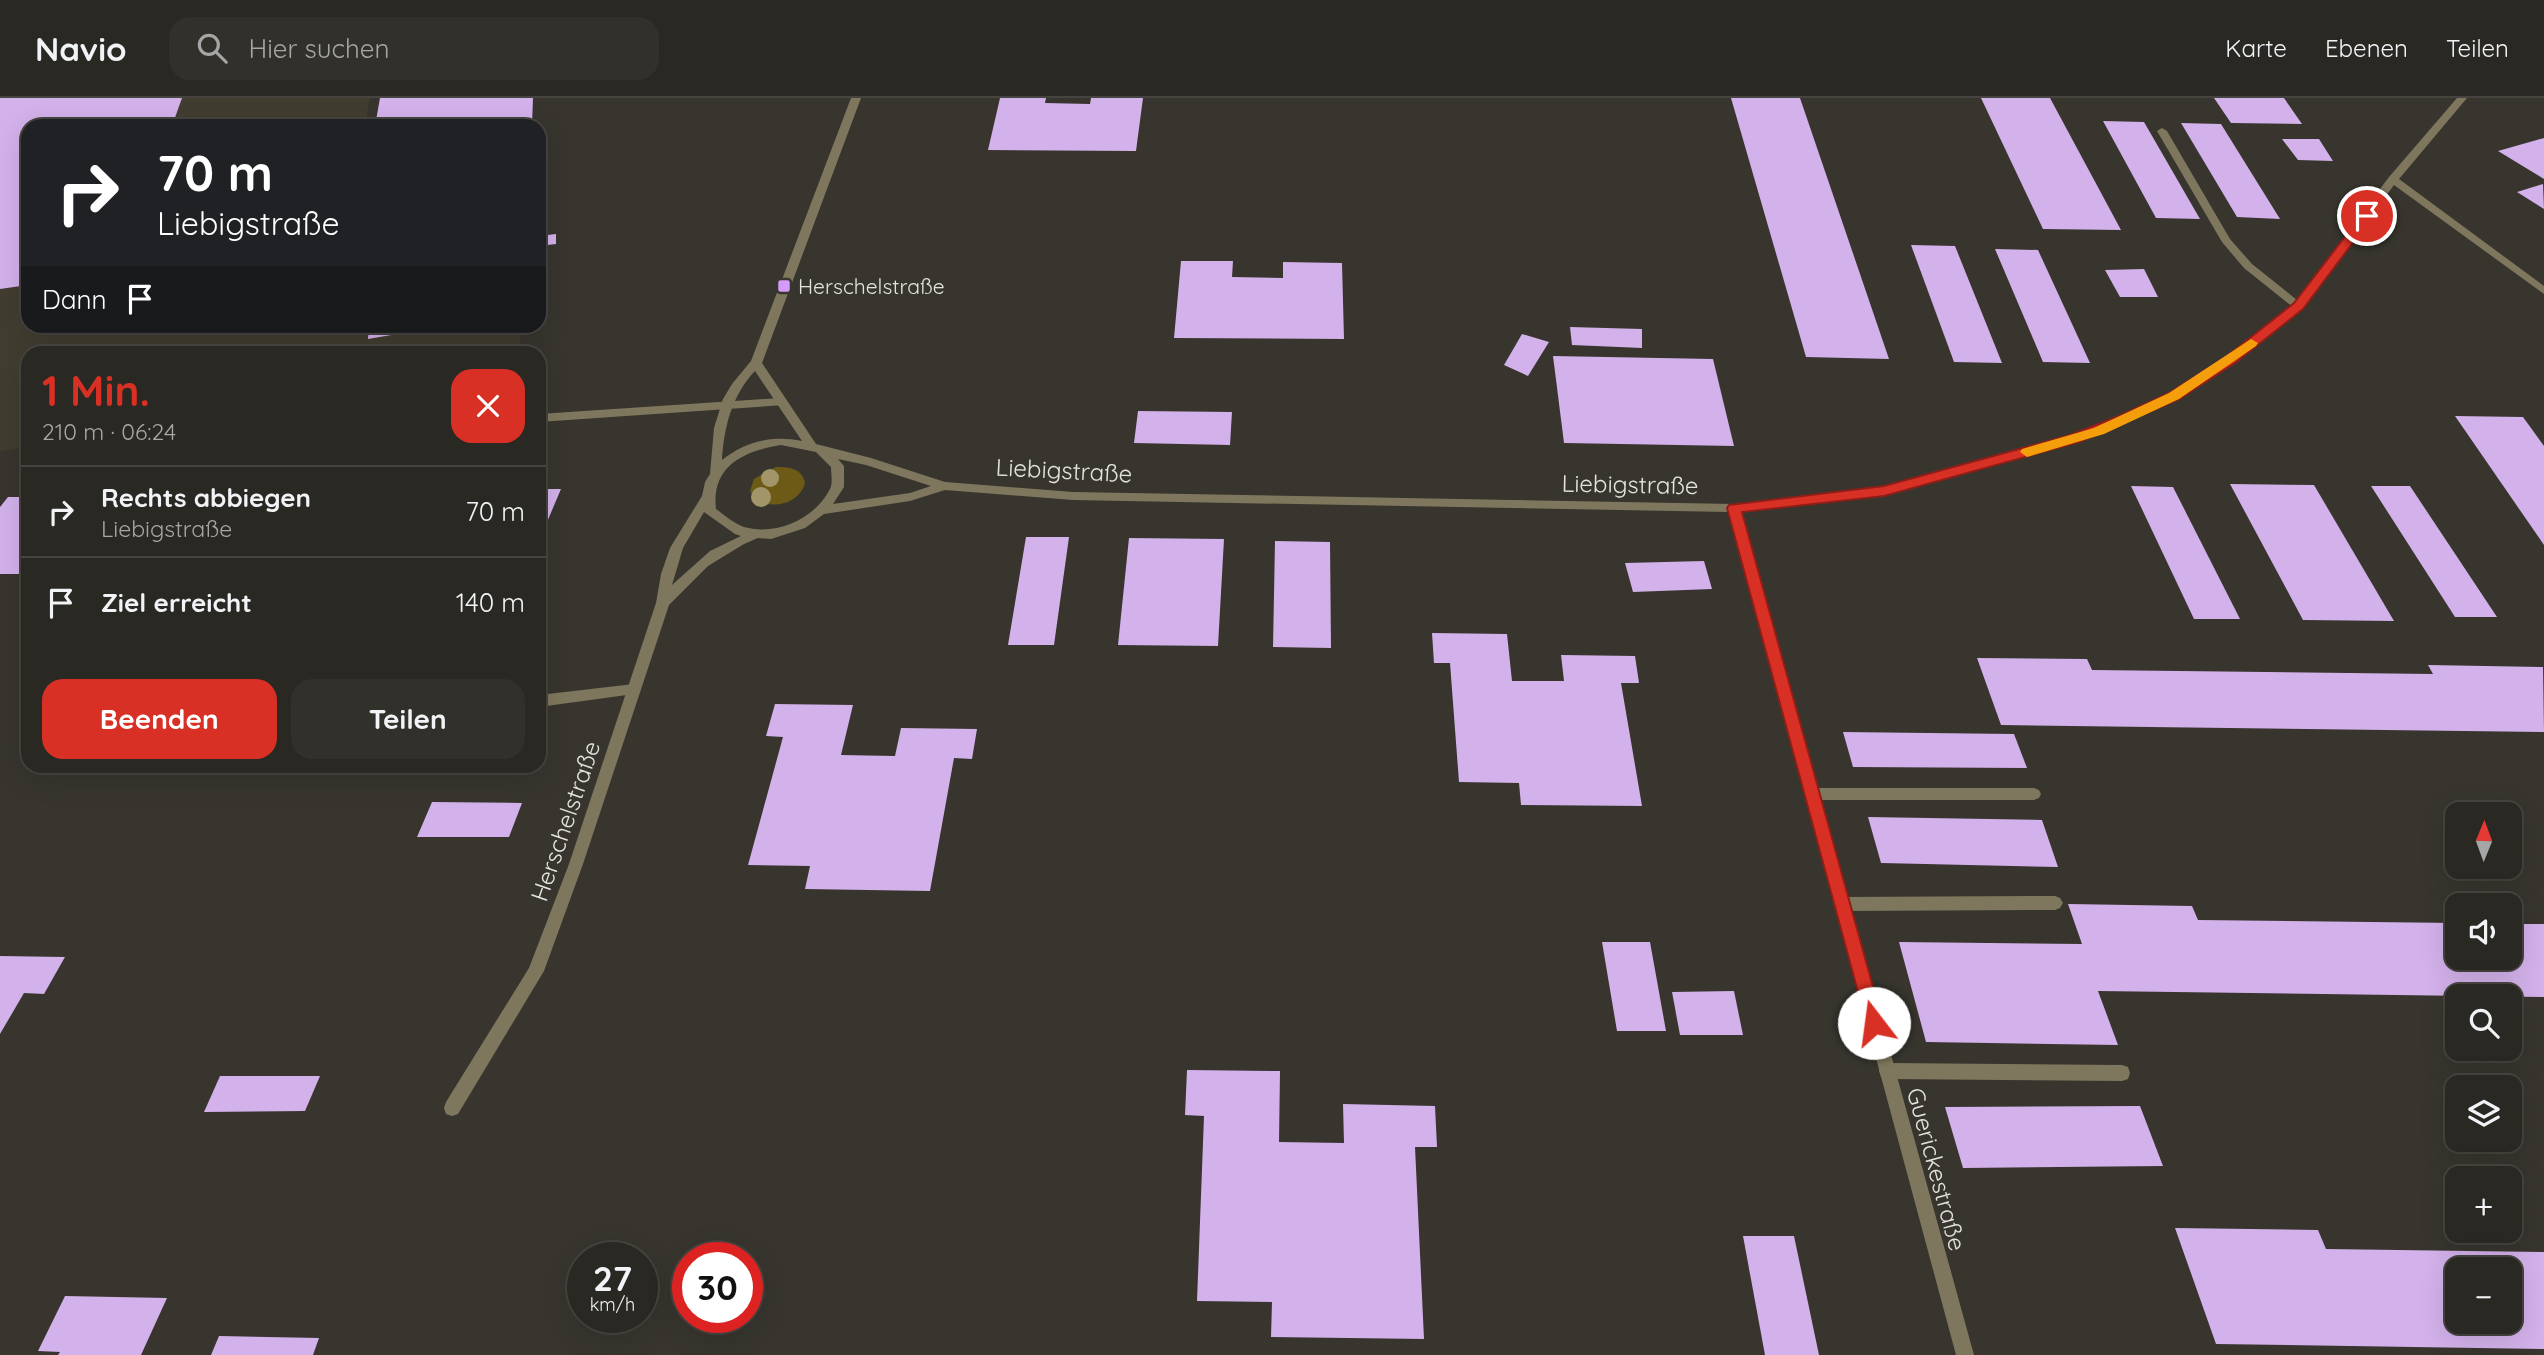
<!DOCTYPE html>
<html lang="de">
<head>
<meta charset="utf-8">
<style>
  :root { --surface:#292822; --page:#31302a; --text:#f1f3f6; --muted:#a5a6a5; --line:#454440; --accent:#d93025 }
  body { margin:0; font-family:Quicksand,sans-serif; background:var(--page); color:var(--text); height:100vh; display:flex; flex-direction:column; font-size:26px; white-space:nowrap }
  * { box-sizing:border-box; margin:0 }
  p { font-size:23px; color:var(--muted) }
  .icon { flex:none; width:38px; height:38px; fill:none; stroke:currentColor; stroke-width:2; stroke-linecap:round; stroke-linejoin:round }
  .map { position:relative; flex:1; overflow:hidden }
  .details { position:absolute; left:21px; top:248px; width:525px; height:427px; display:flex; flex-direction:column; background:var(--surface); border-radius:21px; box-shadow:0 7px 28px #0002,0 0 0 2px var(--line) }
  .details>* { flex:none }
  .guide { position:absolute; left:21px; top:21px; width:525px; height:214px; border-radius:21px; box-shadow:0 7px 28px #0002,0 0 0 2px var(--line); background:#202124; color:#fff; overflow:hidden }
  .needle { width:46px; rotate:1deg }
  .buttons { position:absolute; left:2445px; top:704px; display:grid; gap:14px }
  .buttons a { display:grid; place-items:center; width:77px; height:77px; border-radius:14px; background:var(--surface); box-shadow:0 7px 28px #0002,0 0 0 2px var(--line); font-size:35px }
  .speed { position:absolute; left:567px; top:1144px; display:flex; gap:14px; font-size:35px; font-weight:700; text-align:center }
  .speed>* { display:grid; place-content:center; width:91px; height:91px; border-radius:50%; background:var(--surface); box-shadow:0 7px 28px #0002,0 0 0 2px var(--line); line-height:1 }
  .speed small { font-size:18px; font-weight:400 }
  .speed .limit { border:10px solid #d22; background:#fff; color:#111 }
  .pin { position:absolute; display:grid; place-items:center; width:60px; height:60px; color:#fff; margin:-30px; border:4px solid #fff; border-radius:50%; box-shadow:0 2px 7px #0007 }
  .me { position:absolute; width:77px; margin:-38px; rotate:345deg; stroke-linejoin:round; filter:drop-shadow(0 0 5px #0008) }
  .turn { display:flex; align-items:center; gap:24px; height:147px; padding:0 21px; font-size:32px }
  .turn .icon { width:91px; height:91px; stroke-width:2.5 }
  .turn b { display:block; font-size:49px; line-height:60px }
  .then { display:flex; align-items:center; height:66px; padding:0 21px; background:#0003; gap:14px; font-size:26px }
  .round { display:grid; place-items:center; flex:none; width:74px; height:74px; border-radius:21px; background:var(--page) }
  .head { display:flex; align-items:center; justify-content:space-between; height:119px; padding:0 21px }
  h1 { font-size:42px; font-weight:800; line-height:52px; color:var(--accent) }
  .cta { display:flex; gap:14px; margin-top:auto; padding:14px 21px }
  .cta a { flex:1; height:80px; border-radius:21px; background:var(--accent); color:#fff; font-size:28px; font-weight:800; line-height:80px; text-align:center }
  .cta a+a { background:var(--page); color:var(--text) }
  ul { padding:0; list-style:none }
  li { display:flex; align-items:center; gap:21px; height:91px; padding:0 21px; border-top:2px solid var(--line) }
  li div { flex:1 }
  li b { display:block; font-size:26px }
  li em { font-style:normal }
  header { display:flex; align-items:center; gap:42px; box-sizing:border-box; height:98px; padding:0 35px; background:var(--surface); border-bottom:2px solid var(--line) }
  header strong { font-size:33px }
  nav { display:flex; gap:38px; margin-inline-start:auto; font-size:24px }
  .search { width:490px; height:63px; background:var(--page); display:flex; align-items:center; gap:18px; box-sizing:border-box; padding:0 24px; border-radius:21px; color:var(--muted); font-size:26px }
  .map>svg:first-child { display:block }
  .built { fill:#413d30 }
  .green { fill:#6d5a17 }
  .building { fill:#d3b1ea; fill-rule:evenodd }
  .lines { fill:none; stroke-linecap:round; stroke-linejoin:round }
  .service { fill:#7f775d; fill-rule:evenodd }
  .minor { fill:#7f775d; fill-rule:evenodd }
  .tree { fill:#a2956a }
  .route { fill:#d93025; stroke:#8d1f18; stroke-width:2 }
  .slow { fill:#f59e0b }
  .poi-dot { fill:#d59bfa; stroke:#37352e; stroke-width:2.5 }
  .labels { text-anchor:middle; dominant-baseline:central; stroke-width:7; stroke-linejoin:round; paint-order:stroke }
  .far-poi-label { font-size:21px; fill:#e5e3df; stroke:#37352e; text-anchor:start }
  .street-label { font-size:24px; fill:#e5e3df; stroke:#37352e }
</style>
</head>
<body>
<header>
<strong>Navio</strong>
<div class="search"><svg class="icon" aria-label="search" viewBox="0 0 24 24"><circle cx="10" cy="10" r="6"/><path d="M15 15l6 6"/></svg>Hier suchen</div>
<nav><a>Karte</a><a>Ebenen</a><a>Teilen</a></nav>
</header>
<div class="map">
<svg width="2544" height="1257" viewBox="0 0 2544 1257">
  <rect width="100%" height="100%" fill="#37352e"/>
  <path class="built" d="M0 0H370L365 28H28V228H521L519 255 28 256V349L0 353Z"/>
  <path class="green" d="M776 369C789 369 802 370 805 385 799 406 774 411 756 403L750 393 754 381Z"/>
  <g class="building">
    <path d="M0 0H182L172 28H28V187L0 191Z"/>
    <path d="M380 0H533L532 28H375Z"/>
    <path d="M1000 0H1046L1045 5 1090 6 1091 0H1143L1136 53 988 52Z"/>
    <path d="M1731 0H1800L1889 261 1806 259Z"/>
    <path d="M1981 0H2050L2121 132 2043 131Z"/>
    <path d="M2214 0H2284L2302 26 2231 25Z"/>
    <path d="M2103 23 2144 24 2200 121 2156 120Z"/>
    <path d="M2181 25 2221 26 2280 121 2237 119Z"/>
    <path d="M2544 40V81L2498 53Z"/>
    <path d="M2282 41H2319L2333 63 2298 62Z"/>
    <path d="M2543 86 2544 111 2517 94Z"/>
    <path d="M556 136V146L539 148V138Z"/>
    <path d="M1911 147 1955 148 2002 265 1954 264Z"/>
    <path d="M1995 151 2038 152 2090 265 2043 264Z"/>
    <path d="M1181 163H1233L1232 179 1283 180V164L1342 165 1344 241 1174 240Z"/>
    <path d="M2144 171 2158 199H2120L2105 172Z"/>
    <path d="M369 228H409V234L368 241Z"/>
    <path d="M1570 229 1642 231V250L1572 247Z"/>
    <path d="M1522 236 1549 244 1528 278 1504 267Z"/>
    <path d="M1553 258 1713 261 1734 348 1564 345Z"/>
    <path d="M1138 313 1232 314 1230 347 1134 345Z"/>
    <path d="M2455 318 2523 319 2544 348V447Z"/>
    <path d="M2230 386 2314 387 2394 523 2303 522Z"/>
    <path d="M2131 388 2173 389 2240 521H2194Z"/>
    <path d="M2371 388H2410L2497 519H2455Z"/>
    <path d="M539 391H561L539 443Z"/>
    <path d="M8 399H28V476H0V409Z"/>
    <path d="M1026 439H1069L1054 547H1008Z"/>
    <path d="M1129 440 1224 441 1218 548 1118 547Z"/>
    <path d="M1275 443 1330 444 1331 550 1273 549Z"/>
    <path d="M1704 463 1712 491 1633 494 1625 465Z"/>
    <path d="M1432 535 1507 536 1512 583H1564L1561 557 1635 558 1639 585H1621L1642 708 1521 707 1519 685 1459 684 1450 565H1434Z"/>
    <path d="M1977 560 2087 561 2092 572 2433 576 2428 567 2543 569 2544 634 2001 627Z"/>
    <path d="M775 606 853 607 841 657 895 658 901 630 977 631 972 661 954 660 930 793 805 791 810 768 748 767 783 639 766 638Z"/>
    <path d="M1843 634 2014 636 2027 670 1853 669Z"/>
    <path d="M432 704 522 705 509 739H417Z"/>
    <path d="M1868 719 2042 722 2058 769 1881 765Z"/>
    <path d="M2068 806 2192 808 2198 822 2457 825V859H2510V826H2544V899L2098 893 2118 947 1926 944 1899 844 2082 846Z"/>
    <path d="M1602 844H1650L1666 933H1617Z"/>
    <path d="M0 858 65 859 44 896 24 895 0 936Z"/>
    <path d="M1734 893 1743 937H1680L1672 894Z"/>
    <path d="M1187 972 1280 973 1279 1044 1344 1045 1343 1006 1435 1008 1437 1049H1415L1424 1241 1271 1239 1272 1204 1197 1203 1204 1018 1185 1017Z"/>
    <path d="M220 978H320L305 1013 204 1014Z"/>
    <path d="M2140 1008 2163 1068 1963 1070 1945 1009Z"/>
    <path d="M2175 1130 2318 1132 2326 1151 2544 1154V1251L2216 1246ZM2457 1171H2510V1223H2457Z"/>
    <path d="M1743 1138H1794L1819 1257H1765Z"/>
    <path d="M65 1198 167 1200 141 1257H58L60 1254 38 1253Z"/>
    <path d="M219 1238 319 1240 313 1257H211Z"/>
  </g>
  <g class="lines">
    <g class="service">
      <path d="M2162 30 2167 33 2230 141 2252 166 2302 206V210H2294L2244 170 2222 144 2157 33Z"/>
      <path d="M780 300 784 301V307L539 324V316Z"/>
      <path d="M634 586 639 587 641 591 639 595 634 596 539 609V597Z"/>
      <path d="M1812 690H2034L2039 692 2041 696 2039 700 2034 702H1812L1807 700 1805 696 1807 692Z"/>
      <path d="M2055 798 2060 800 2063 805 2060 810 2055 812 1841 813 1836 811 1833 806 1836 801 1841 799Z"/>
      <path d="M1887 965 2122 967 2128 969 2130 975 2128 981 2122 983 1887 981 1881 979 1879 973 1881 967Z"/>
    </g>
    <path class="minor" d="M851 0H861L762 265 816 346 871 360 945 384 1073 394 1734 406 1884 389 2095 330 2170 295 2227 259 2294 206 2389 79 2457 0H2467L2399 81 2544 188V196L2394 87 2302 210 2235 265 2178 301 2103 336 1884 397 1741 414 1974 1257H1956L1729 414 1073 402 945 392 910 403 824 416 805 430 771 441 758 440 744 446 708 468 669 507 583 766 544 873 458 1016 452 1018 446 1016 444 1010 446 1004 529 870 569 766 656 505 661 476 670 450 702 398 705 384 710 376 714 330 723 301 732 286 751 263ZM755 273 802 343C772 337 746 343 722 362 724 329 732 297 755 273ZM781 347 816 354 831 369C831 376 833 385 830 391 815 421 776 438 744 429 735 426 724 417 716 411 711 368 744 353 781 347ZM838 361 866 367 931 388 910 395 833 406 844 389V368ZM704 414 735 436 741 438 710 453 672 487 683 450Z"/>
  </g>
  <g class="tree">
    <circle cx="770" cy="380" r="9"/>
    <circle cx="761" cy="399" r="10"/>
  </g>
  <path class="route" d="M2363 115 2373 118 2303 211 2235 265 2179 301 2079 344 1884 398 1742 414 1883 925 1881 931 1874 934 1868 931 1727 410 1729 407 1884 388 2070 337 2119 318 2169 295 2226 259 2294 205Z"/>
  <path class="slow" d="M2251 241 2258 245 2256 248 2179 301 2104 336 2027 359 2020 354 2022 351 2094 330 2169 295Z"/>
  <rect class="poi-dot" x="777" y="181" width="14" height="14" rx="3.5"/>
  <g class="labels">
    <g class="far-poi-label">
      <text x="798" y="188">Herschelstraße</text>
    </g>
    <g class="street-label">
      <text transform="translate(1064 372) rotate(3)">Liebigstraße</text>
      <text transform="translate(1630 386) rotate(1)">Liebigstraße</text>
      <text transform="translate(565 723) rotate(-71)">Herschelstraße</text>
      <text transform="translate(1937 1071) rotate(75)">Guerickestraße</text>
    </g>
  </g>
</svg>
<div class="buttons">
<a><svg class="needle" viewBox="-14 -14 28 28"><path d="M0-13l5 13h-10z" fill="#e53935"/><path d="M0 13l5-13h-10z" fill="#a5a6a5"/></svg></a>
<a><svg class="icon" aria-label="sound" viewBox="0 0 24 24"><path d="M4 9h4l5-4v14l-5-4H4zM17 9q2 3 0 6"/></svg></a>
<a><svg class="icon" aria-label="search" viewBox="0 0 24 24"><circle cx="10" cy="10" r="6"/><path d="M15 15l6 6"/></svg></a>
<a><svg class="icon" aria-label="layers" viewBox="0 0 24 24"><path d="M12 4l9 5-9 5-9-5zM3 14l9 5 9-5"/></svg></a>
<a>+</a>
<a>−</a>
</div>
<div class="speed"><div>27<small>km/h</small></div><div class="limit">30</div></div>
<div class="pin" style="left:2367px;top:118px;background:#d93025"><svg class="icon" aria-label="arrive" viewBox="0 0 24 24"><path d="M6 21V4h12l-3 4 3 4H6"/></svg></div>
<svg class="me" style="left:1874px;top:925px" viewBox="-20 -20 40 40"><circle r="19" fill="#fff"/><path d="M0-13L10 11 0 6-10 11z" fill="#d93025"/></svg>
<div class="guide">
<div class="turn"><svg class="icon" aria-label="right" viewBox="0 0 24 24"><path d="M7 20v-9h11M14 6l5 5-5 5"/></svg><div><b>70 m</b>Liebigstraße</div></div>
<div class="then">Dann<svg class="icon" aria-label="arrive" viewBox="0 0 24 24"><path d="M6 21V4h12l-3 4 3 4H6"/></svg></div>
</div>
<section class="details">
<div class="head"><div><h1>1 Min.</h1><p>210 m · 06:24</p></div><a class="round" style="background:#d93025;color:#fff"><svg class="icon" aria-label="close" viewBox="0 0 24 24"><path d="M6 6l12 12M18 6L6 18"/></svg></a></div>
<ul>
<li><svg class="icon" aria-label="right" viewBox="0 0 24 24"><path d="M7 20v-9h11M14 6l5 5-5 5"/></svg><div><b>Rechts abbiegen</b><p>Liebigstraße</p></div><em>70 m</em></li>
<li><svg class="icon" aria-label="arrive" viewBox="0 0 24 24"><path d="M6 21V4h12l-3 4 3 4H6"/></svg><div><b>Ziel erreicht</b></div><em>140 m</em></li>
</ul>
<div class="cta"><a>Beenden</a><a>Teilen</a></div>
</section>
</div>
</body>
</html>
